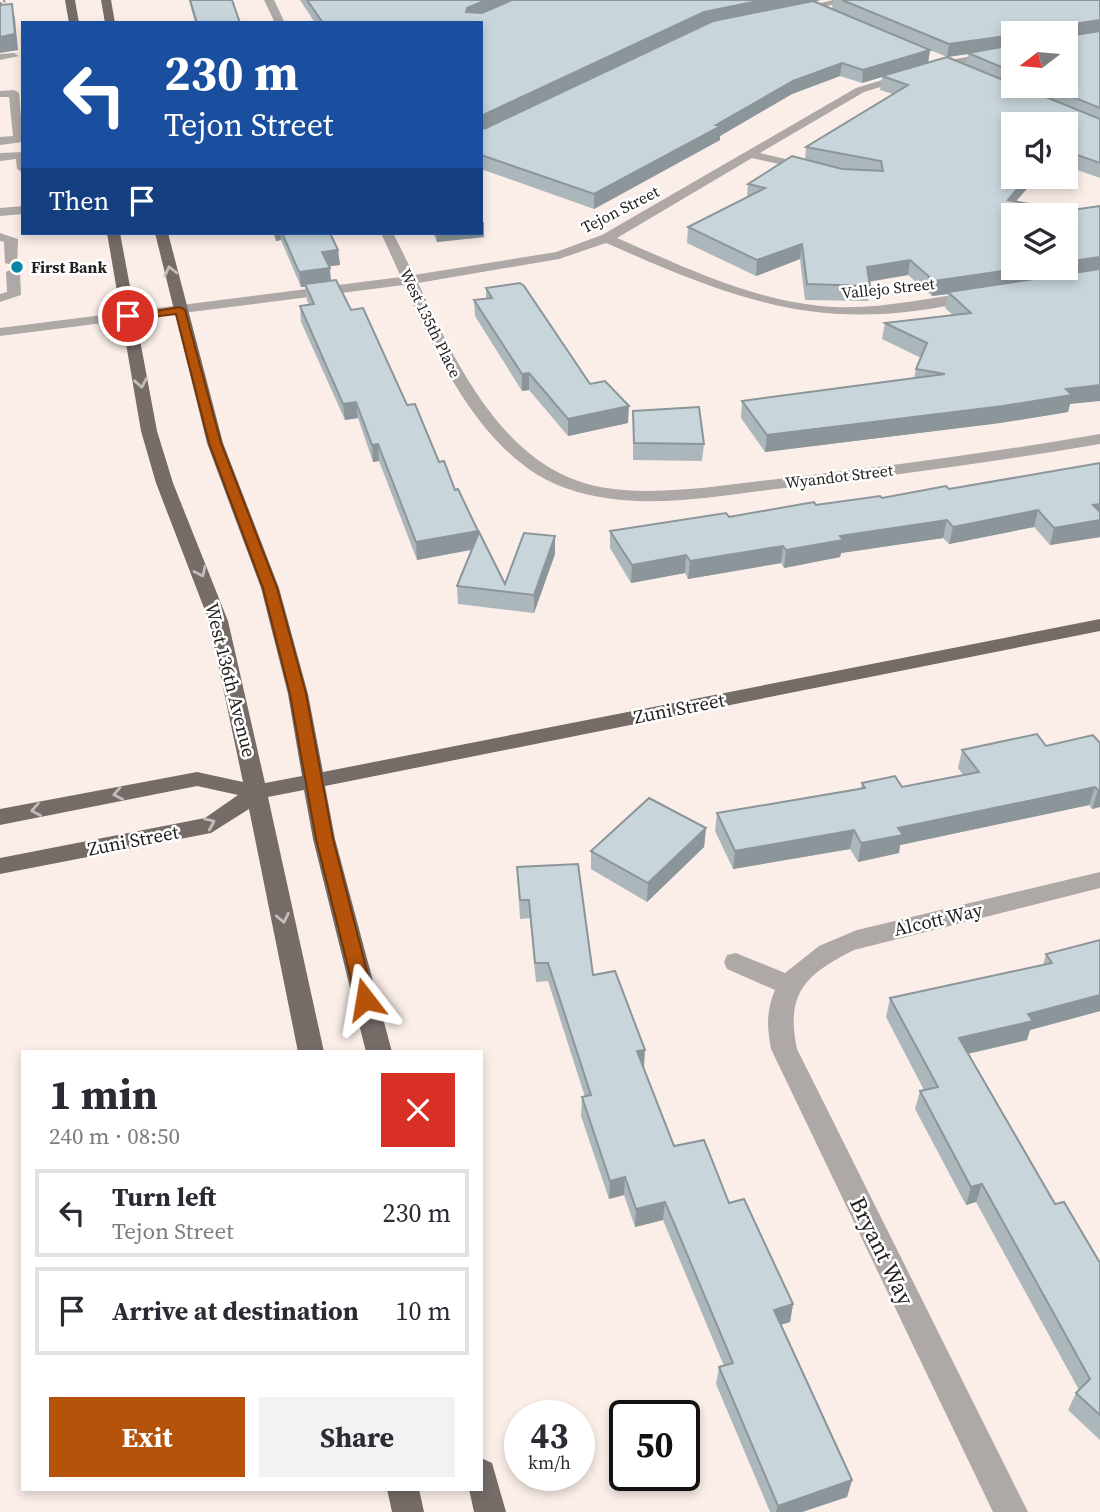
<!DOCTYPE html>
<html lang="en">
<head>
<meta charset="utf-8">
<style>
  :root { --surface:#fff; --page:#f2f2f3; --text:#2b2b33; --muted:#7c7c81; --line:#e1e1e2; --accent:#b45309 }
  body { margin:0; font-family:"Source Serif 4",serif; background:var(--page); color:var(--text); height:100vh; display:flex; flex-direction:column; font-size:26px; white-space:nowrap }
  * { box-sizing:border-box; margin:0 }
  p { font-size:23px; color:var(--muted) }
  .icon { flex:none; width:38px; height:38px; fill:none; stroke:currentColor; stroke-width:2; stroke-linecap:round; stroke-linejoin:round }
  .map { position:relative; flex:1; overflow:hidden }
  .panel { position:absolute; left:21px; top:1050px; width:462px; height:441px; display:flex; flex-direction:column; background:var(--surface); border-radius:0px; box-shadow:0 4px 10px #0003 }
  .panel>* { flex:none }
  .banner { position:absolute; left:21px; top:21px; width:462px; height:214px; border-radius:0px; box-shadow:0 4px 10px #0003; background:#1a4fa0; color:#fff; overflow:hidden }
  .needle { width:46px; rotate:254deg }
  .controls { position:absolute; left:1001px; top:21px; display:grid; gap:14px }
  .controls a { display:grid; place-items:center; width:77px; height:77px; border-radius:0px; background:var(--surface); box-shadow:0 4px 10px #0003; font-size:35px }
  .speed { position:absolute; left:504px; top:1400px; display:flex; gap:14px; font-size:35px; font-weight:700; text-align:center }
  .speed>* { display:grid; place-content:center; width:91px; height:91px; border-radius:50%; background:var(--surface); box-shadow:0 4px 10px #0003; line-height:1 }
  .speed small { font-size:18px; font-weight:400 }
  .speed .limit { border:4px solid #111; border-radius:10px; background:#fff; color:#111 }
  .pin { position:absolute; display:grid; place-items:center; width:60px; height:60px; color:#fff; margin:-30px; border:4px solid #fff; border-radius:50%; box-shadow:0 2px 7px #0007 }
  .me { position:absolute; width:77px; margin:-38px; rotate:346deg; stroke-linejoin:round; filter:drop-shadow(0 0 5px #0008) }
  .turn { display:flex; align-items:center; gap:24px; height:147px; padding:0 28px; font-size:32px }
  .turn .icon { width:91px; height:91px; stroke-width:2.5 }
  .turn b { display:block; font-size:49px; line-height:60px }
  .then { display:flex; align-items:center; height:66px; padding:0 28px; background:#0003; gap:14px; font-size:26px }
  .round { display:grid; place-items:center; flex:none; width:74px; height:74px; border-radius:0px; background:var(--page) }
  .summary { display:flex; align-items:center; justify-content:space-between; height:119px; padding:0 28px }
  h1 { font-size:42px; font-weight:700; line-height:52px }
  .action { display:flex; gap:14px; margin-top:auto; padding:14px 28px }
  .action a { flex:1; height:80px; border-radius:0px; background:var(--accent); color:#fff; font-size:28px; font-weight:700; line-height:80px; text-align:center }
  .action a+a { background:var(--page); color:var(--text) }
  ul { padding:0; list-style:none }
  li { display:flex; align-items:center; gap:21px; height:88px; margin:0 14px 10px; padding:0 14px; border:4px solid var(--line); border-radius:0px }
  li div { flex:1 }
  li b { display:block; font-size:26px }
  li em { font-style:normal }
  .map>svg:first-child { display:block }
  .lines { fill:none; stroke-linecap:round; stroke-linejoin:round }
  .path { stroke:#978e8a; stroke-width:2.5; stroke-dasharray:2 2; stroke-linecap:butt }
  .minor { fill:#aea8a6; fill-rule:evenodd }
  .major { fill:#756c68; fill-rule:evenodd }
  .wall { fill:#acb7bb; fill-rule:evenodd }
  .shaded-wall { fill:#8c9599 }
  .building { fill:#c8d5da; stroke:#8c9599; stroke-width:2 }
  .oneway { stroke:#c1bdbb }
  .route { fill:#b45309; stroke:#753606; stroke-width:2 }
  .poi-dot { fill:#0885a9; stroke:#fff; stroke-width:2.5 }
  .labels { text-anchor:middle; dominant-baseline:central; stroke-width:5; stroke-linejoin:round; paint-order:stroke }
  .far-street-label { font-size:16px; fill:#25211f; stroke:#fff }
  .far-poi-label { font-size:16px; font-weight:bold; fill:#25211f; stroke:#fff; text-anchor:start }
  .street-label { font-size:19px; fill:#25211f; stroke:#fff }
  .near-street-label { font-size:23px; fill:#25211f; stroke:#fff }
</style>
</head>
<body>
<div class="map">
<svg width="1100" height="1512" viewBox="0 0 1100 1512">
  <rect width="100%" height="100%" fill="#fbeee9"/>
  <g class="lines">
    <path class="path" d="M0 4 6 0"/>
    <g class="minor">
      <path d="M264 0H274L285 23H275Z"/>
      <path d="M833 0H853L796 13 791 10Z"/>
      <path d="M1013 49V55L946 67 864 92 760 153 815 166V172L752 158 617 238C687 268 757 303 835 307 881 309 928 298 973 292L978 293V299C827 336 743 303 606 243L559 259 418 283C449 349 487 431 552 469 574 482 598 488 623 490 677 494 732 484 786 478 891 466 996 452 1100 434V444C995 462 891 476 785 488 731 494 676 505 622 500 592 497 562 490 536 474 472 433 435 351 404 285L0 336V328L401 277 381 233H393L414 275 556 252 602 235 856 88 944 61Z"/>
      <path d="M0 54 14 53 19 56 0 60Z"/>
      <path d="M14 90 19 93 23 142 0 145V137L13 136 9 97H0V91Z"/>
      <path d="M23 152V173L17 169 16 159 0 161V153Z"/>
      <path d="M23 206V214L0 216V208Z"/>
      <path d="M0 233 18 239 17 266 5 263 4 242 0 241Z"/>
      <path d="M13 268 20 272 21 295 0 302V294L7 292 6 272Z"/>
      <path d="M1100 872V888L854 950C806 974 785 993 797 1049L1028 1512H993L771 1049C767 1027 766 1011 775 990L727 969 724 962 727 955 736 953 785 973 819 946 857 930Z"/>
    </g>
    <g class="major">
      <path d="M65 0H75L79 23H69Z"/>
      <path d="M101 0H111L115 23H105Z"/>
      <path d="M107 233H120L157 431 173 483 228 621 265 783 302 776 288 694 261 588 207 443 155 233H168L223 443 279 588 308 694 323 772 1100 619V631L325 786 335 839 392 1052H366L313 839 304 790 268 797 324 1052H298L249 809 211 833 0 874V858L205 818 238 795 197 786 0 825V809L197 772 243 782 209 621 156 483 141 431Z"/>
      <path d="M481 1458 492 1463 506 1512H474L469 1489H481Z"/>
      <path d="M387 1489H419L424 1512H392Z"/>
    </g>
  </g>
  <g class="wall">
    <path d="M189 0H232L240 23H195Z"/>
    <path d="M300 0H821L815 1 832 9 833 0H1100V178L1066 166V124L1013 177H1037L1016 201 1070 404 1068 412 1000 423 765 452 741 418 742 401 914 378 916 369 921 358 882 339 885 323 953 315 945 308 948 294 932 296 908 275 869 282 870 286 868 301 805 300 800 259 756 276 687 243 688 227 747 197 748 184 805 160 806 147 893 94 880 90 882 77 862 83 840 76 792 94 720 136V140L594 209 481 169V23H315ZM707 24 486 128 484 129 703 25ZM1013 33 1066 86H1013ZM930 50 947 57 928 63ZM968 54 966 65 948 57Z"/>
    <path d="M484 222V237L437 242 433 233H481Z"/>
    <path d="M273 233H330L338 250 340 265 329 266 331 281 351 310 439 462 478 531 479 533 505 584 555 554 534 613 458 604 457 586 472 550 417 560 379 461 373 462 358 418 345 420 301 322 300 306 309 305 307 300 305 287H301L281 240 276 241Z"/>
    <path d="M486 288 590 384 628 423 568 436 529 390 522 391 475 316 474 300 486 298Z"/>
    <path d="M633 411 704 444 702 461 633 460Z"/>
    <path d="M1100 463V537L1050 545 1034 527 949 544 943 538 841 553 840 557 784 568 781 563 688 579 685 573 631 583 610 548V531L816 505 882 498 949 489Z"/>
    <path d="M1093 735 1100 807 1092 809 1089 805 900 845 899 853 858 862 850 849 733 869 715 831 717 813 861 788 862 783 902 787 963 775 958 768 962 750 1046 746Z"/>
    <path d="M706 828 704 847 647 902 591 869V851Z"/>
    <path d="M517 867 593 975 644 1068 674 1146 729 1203 793 1304 790 1322 780 1325 852 1480 847 1497 802 1512H770L716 1384 719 1367 724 1366 663 1220 635 1227 624 1195 609 1199 581 1116 582 1097H585L548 981 536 982 530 918 520 919Z"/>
    <path d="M1100 940V1011L1030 1030 1027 1040 968 1054 1055 1204 1100 1263V1440L1068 1410 1076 1393 1079 1390 976 1202 966 1205 915 1109 920 1091 924 1090 886 1017 890 998 1043 965 1046 954Z"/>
  </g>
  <g class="shaded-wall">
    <path d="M486 0H514L467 21 466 12 467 8Z"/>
    <path d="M763 0H821L703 25 481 130V116L704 12Z"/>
    <path d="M12 4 15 19 18 50 0 53V37Z"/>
    <path d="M1100 20V31L1066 37 1068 25Z"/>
    <path d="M1013 35V47L968 53V54L947 57 949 44Z"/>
    <path d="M930 50 928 63 862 83 863 70Z"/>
    <path d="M842 63 840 76 792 94 720 136V140L594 209V194L793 81Z"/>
    <path d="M1027 177H1037L1005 214 1008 200Z"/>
    <path d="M484 222V237L437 242 436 233H481V223Z"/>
    <path d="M275 233H280L281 240 276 241Z"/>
    <path d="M802 244 800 259 756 276 757 260Z"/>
    <path d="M338 250 340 265 323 267 322 252Z"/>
    <path d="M1100 257V271L948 292V294L932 296 934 281 1023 268H1066V262Z"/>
    <path d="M910 260 908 275 865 282 867 267Z"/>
    <path d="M330 268 331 283 301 287 299 272Z"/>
    <path d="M529 373V390L522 391V374Z"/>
    <path d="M1100 385V401L1070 404 1068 412 1000 423 765 452 767 435 1066 389Z"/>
    <path d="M356 402 358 418 345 420 343 404Z"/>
    <path d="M629 406 628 423 568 436V419Z"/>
    <path d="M378 444 379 461 373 462 372 445Z"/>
    <path d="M1100 504V537L1050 545 1054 528 1093 505Z"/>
    <path d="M1038 510 1034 527 949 544 953 527Z"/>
    <path d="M947 520 943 538 841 553 840 557 784 568 786 550 840 536Z"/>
    <path d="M478 531 479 548 417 560 416 542Z"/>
    <path d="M555 536V554L534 613V595Z"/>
    <path d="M783 546 781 563 688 579 690 561Z"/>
    <path d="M686 555 685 573 631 583 632 565Z"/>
    <path d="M1095 787 1089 805 900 845 899 853 858 862 861 843 898 828Z"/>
    <path d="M1098 790H1100V807L1092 809Z"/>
    <path d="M706 828 704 847 647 902 648 883Z"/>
    <path d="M854 830 850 849 733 869 735 851Z"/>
    <path d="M1100 995V1011L1030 1030 1027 1040 953 1057 959 1038 1028 1014Z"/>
    <path d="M645 1050 644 1068 637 1051Z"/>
    <path d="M625 1177 624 1195 609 1199 610 1181Z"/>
    <path d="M982 1184 976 1202 966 1205 971 1187Z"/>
    <path d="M665 1202 663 1220 635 1227 636 1209Z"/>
    <path d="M793 1304 790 1322 770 1328 774 1310Z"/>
    <path d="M852 1480 847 1497 802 1512H776L778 1506Z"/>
  </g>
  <g class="building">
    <path d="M190 0H232L240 23H197Z"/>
    <path d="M307 0H486L467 8 466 12 482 13 512 0H763L704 12 481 116V23H323Z"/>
    <path d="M842 0H1100V20L1068 25 1066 33 1069 36 1100 31V108L1046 86H1066V33H1013V35L949 44Z"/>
    <path d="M813 1 930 50 863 70 842 63 793 81 716 125 721 126 594 194 481 155V129L486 128 713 21Z"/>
    <path d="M12 4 15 34 0 37V5Z"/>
    <path d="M1013 45V72L968 53Z"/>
    <path d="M947 57 1013 84V86H1019L1100 119V163L1066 151V124H1013V177H1027L1008 200 1065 211 1100 206V257L1066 262V215H1013V268H1023L934 281 910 260 867 267 870 286 807 284 802 244 757 260 688 227 765 188 748 184 792 156 842 169 883 171 881 161 806 147 908 85 882 76Z"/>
    <path d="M282 233H330L338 250 322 252 330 268 299 272Z"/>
    <path d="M1100 269V385L1066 389 1072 395 1003 406 767 435 742 401 945 374 916 369 927 343 885 323 971 313 948 292Z"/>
    <path d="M336 280 351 310 363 308 407 405 415 404 439 462 444 461 455 490 458 489 478 531 416 542 378 444 372 445 356 402 343 404 300 306 314 304 305 284Z"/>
    <path d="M520 283 524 286 590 384 605 381 629 406 568 419 529 373 522 374 474 300 492 298 486 288Z"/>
    <path d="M699 407 704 444 634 443 633 411Z"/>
    <path d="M1100 463V504L1093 505 1100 512V520L1054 528 1038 510 953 527 947 520 840 536 843 540 786 550 783 546 690 561 686 555 632 565 610 531 726 513 729 517 814 502 816 505 880 496 882 498 946 486 949 489Z"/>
    <path d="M479 532 505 584 524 533 555 536 534 595 457 586Z"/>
    <path d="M1037 734 1046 746 1093 735 1100 743V790H1098L1095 787 898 828 903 835 861 843 854 830 735 851 717 813 865 788 862 783 895 776 902 787 979 772 962 750Z"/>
    <path d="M649 798 706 828 648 883 591 851Z"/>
    <path d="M578 864 593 975 615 971 645 1050 637 1051 674 1146 704 1140 729 1203 744 1199 793 1304 774 1310 852 1480 778 1506 719 1367 733 1363 665 1202 636 1209 625 1177 610 1181 582 1097 591 1095 548 963H535L529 900H520L517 867Z"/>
    <path d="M1100 940V995L1028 1014 1033 1021 959 1038 1055 1204 1064 1202 1100 1263V1415L1076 1393 1090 1379 982 1184 971 1187 920 1091 938 1087 890 998 1052 963 1046 954Z"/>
  </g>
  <defs><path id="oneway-chevron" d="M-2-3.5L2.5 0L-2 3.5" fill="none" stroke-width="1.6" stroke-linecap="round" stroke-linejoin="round" transform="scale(1.75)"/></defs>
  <g class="oneway">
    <use href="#oneway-chevron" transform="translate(170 271) rotate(-104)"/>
    <use href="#oneway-chevron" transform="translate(141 383) rotate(80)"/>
    <use href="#oneway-chevron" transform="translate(201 572) rotate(64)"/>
    <use href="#oneway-chevron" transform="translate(118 794) rotate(169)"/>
    <use href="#oneway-chevron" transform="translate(36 810) rotate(170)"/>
    <use href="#oneway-chevron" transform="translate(210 823) rotate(-24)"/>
    <use href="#oneway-chevron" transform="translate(283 918) rotate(78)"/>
  </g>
  <path class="route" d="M180 307 185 310 221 443 277 588 306 694 333 839 374 999 365 1006 356 999 316 839 290 694 263 588 209 443 176 314 128 320 123 316Z"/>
  <circle class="poi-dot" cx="17" cy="267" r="7"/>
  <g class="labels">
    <g class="far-street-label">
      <text transform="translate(620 209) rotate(-27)">Tejon Street</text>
      <text transform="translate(888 288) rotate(-6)">Vallejo Street</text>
      <text transform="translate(431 323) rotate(64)">West 135th Place</text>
      <text transform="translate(839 476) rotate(-7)">Wyandot Street</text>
    </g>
    <g class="far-poi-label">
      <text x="31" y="267">First Bank</text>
    </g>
    <g class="street-label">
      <text transform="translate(231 680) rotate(76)">West 136th Avenue</text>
      <text transform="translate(679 708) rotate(-11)">Zuni Street</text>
      <text transform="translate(133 840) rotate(-11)">Zuni Street</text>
      <text transform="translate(938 919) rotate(-13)">Alcott Way</text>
    </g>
    <g class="near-street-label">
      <text transform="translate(882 1251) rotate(64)">Bryant Way</text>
    </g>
  </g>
</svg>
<div class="controls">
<a><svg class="needle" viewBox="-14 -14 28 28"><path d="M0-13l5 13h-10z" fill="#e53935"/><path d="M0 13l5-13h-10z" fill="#7c7c81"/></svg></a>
<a><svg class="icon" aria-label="sound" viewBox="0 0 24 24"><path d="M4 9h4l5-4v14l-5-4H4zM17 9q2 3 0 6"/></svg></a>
<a><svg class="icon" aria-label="layers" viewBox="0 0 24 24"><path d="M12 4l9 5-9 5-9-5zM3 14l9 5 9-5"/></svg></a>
</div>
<div class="speed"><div>43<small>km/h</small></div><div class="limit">50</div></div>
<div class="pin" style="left:128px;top:316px;background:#d93025"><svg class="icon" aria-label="arrive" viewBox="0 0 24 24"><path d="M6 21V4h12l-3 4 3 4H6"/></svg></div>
<svg class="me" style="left:365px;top:999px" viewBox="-20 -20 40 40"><path d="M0-17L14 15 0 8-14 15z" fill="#b45309" stroke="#fff" stroke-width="4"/></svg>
<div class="banner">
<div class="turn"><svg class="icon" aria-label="left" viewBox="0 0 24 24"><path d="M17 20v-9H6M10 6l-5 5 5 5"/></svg><div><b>230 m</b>Tejon Street</div></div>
<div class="then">Then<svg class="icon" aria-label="arrive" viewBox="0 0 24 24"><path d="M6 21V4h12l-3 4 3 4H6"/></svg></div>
</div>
<section class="panel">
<div class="summary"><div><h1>1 min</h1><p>240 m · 08:50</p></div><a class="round" style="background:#d93025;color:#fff"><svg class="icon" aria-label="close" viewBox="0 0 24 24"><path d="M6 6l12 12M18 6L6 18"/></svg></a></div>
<ul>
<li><svg class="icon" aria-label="left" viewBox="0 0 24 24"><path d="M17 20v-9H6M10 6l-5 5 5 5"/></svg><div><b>Turn left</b><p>Tejon Street</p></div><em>230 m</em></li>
<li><svg class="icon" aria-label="arrive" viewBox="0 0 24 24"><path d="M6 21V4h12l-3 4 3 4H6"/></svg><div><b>Arrive at destination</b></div><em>10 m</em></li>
</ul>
<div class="action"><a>Exit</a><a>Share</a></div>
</section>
</div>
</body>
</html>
